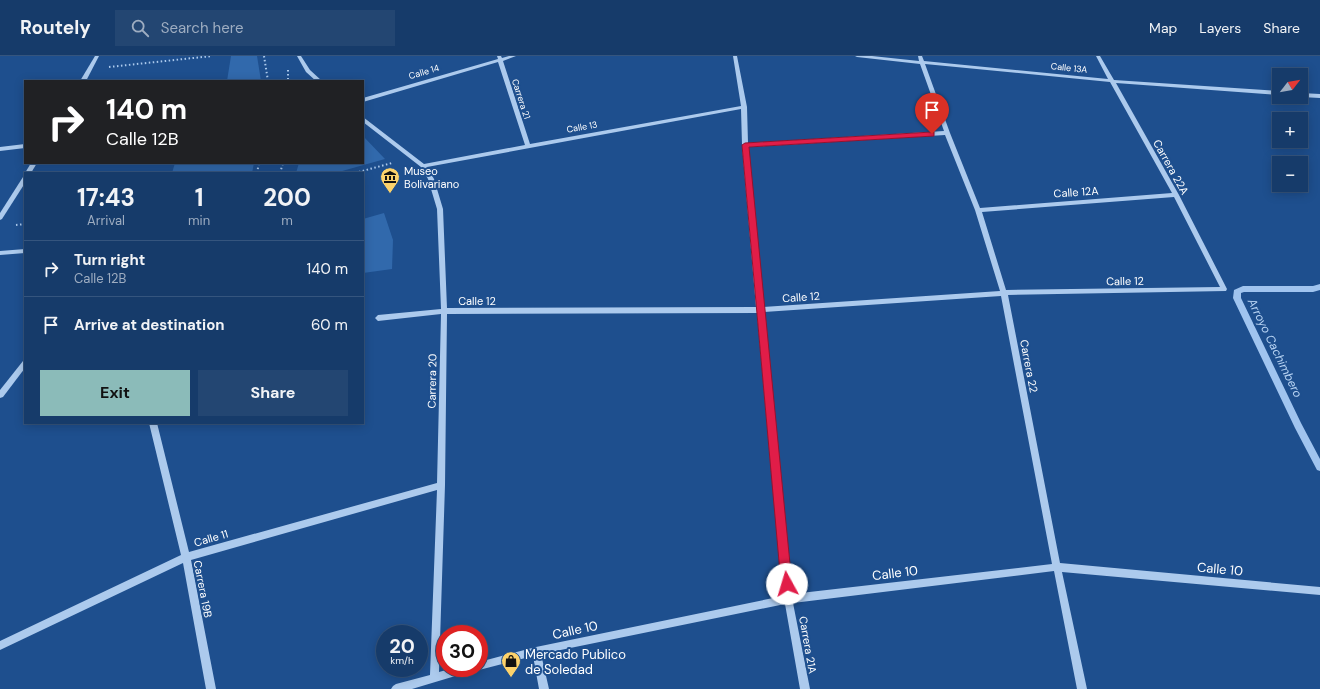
<!DOCTYPE html>
<html lang="en">
<head>
<meta charset="utf-8">
<style>
  :root { --surface:#163b6a; --page:#234672; --text:#f1f3f6; --muted:#9eadc1; --line:#35557e; --accent:#8bbbb9 }
  body { margin:0; font-family:"DM Sans",sans-serif; background:var(--page); color:var(--text); height:100vh; display:flex; flex-direction:column; font-size:15px; white-space:nowrap }
  * { box-sizing:border-box; margin:0 }
  p { font-size:13px; color:var(--muted) }
  .icon { flex:none; width:22px; height:22px; fill:none; stroke:currentColor; stroke-width:2; stroke-linecap:round; stroke-linejoin:round }
  .map { position:relative; flex:1; overflow:hidden }
  .sheet { position:absolute; left:24px; top:116px; width:340px; height:252px; display:flex; flex-direction:column; background:var(--surface); border-radius:0px; box-shadow:0 2px 10px #0003,0 0 0 1px var(--line) }
  .sheet>* { flex:none }
  .banner { position:absolute; left:24px; top:24px; width:340px; height:84px; border-radius:0px; box-shadow:0 2px 10px #0003,0 0 0 1px var(--line); background:#202124; color:#fff; overflow:hidden }
  .needle { width:26px; rotate:59deg }
  .buttons { position:absolute; left:1272px; top:12px; display:grid; gap:8px }
  .buttons a { display:grid; place-items:center; width:36px; height:36px; border-radius:0px; background:var(--surface); box-shadow:0 2px 10px #0003,0 0 0 1px var(--line); font-size:20px }
  .speed { position:absolute; left:376px; top:569px; display:flex; gap:8px; font-size:20px; font-weight:700; text-align:center }
  .speed>* { display:grid; place-content:center; width:52px; height:52px; border-radius:50%; background:var(--surface); box-shadow:0 2px 10px #0003,0 0 0 1px var(--line); line-height:1 }
  .speed small { font-size:10px; font-weight:400 }
  .speed .limit { border:6px solid #d22; background:#fff; color:#111 }
  .pin { position:absolute; display:grid; place-items:center; width:34px; height:34px; color:#fff; margin:-41px -17px; border-radius:50% 50% 50% 0; rotate:-45deg; box-shadow:0 0 4px #0007 }
  .pin .icon { rotate:45deg }
  .me { position:absolute; width:44px; margin:-22px; rotate:354deg; stroke-linejoin:round; filter:drop-shadow(0 0 3px #0008) }
  .turn { display:flex; align-items:center; gap:14px; height:84px; padding:0 16px; font-size:18px }
  .turn .icon { width:52px; height:52px; stroke-width:2.5 }
  .turn b { display:block; font-size:28px; line-height:34px }
  .eta { display:flex; justify-content:space-evenly; align-items:center; height:68px; text-align:center }
  .eta b { font-size:24px; font-weight:700; line-height:28px }
  .primary-button { display:flex; gap:8px; margin-top:auto; padding:8px 16px }
  .primary-button a { flex:1; height:46px; border-radius:0px; background:var(--accent); color:#111; font-size:16px; font-weight:700; line-height:46px; text-align:center }
  .primary-button a+a { background:var(--page); color:var(--text) }
  ul { padding:0; list-style:none }
  li { display:flex; align-items:center; gap:12px; height:56px; padding:0 16px; border-top:1px solid var(--line) }
  li div { flex:1 }
  li b { display:block; font-size:15px }
  li em { font-style:normal }
  header { display:flex; align-items:center; gap:24px; box-sizing:border-box; height:56px; padding:0 20px; background:var(--surface); border-bottom:1px solid var(--line) }
  header strong { font-size:19px }
  nav { display:flex; gap:22px; margin-inline-start:auto; font-size:14px }
  .search { width:280px; height:36px; background:var(--page); display:flex; align-items:center; gap:10px; box-sizing:border-box; padding:0 14px; border-radius:0px; color:var(--muted); font-size:15px }
  .map>svg:first-child { display:block }
  .green { fill:#3169ac }
  .lines { fill:none; stroke-linecap:round; stroke-linejoin:round }
  .stream { fill:#a0c4ef; fill-rule:evenodd }
  .path { stroke:#accaed; stroke-width:2; stroke-dasharray:1.5 2.5; stroke-linecap:butt }
  .minor { fill:#accaed; fill-rule:evenodd }
  .route { fill:#e11d48; stroke:#92132f }
  .labels { text-anchor:middle; dominant-baseline:central; stroke-width:4; stroke-linejoin:round; paint-order:stroke }
  .far-street-label { font-size:9px; fill:#fff; stroke:#1e4f8e }
  .street-label { font-size:11px; fill:#fff; stroke:#1e4f8e }
  .poi-label { font-size:11px; fill:#fff; stroke:#1e4f8e; text-anchor:start }
  .water-label { font-size:12px; font-style:italic; fill:#b8d4f4; stroke:#1e4f8e }
  .near-street-label { font-size:13px; fill:#fff; stroke:#1e4f8e }
  .near-poi-label { font-size:13px; fill:#fff; stroke:#1e4f8e; text-anchor:start }
</style>
</head>
<body>
<header>
<strong>Routely</strong>
<div class="search"><svg class="icon" aria-label="search" viewBox="0 0 24 24"><circle cx="10" cy="10" r="6"/><path d="M15 15l6 6"/></svg>Search here</div>
<nav><a>Map</a><a>Layers</a><a>Share</a></nav>
</header>
<div class="map">
<svg width="1320" height="633" viewBox="0 0 1320 633">
  <rect width="100%" height="100%" fill="#1e4f8e"/>
  <g class="green">
    <path d="M231 0H257L261 25H227Z"/>
    <path d="M363 80 385 103 335 117H296L299 107H363Z"/>
    <path d="M175 107H254L252 117H172Z"/>
    <path d="M384 157 393 184 392 213 363 217V163Z"/>
  </g>
  <g class="lines">
    <path class="stream" d="M1320 228V234L1313 236H1244L1241 237V242L1301 367 1320 403V415L1317 414 1295 372 1233 242 1234 234 1243 230H1313Z"/>
    <g class="path">
      <path d="M264 0 268 25"/>
      <path d="M109 11 212 0"/>
      <path d="M288 14V25"/>
      <path d="M257 117 259 107"/>
      <path d="M280 117 283 107"/>
      <path d="M355 117 392 107"/>
      <path d="M16 169 25 168"/>
    </g>
    <g class="minor">
      <path d="M95 0H99L86 25H80Z"/>
      <path d="M297 0H301L310 14 322 25H316L306 16Z"/>
      <path d="M497 0H501L502 2 509 0H516L503 5 530 88 741 50 733 0H737L747 51 748 87 944 75 920 8 857 1 855 0H872L919 5 918 0H922L924 5 1108 23 1096 0H1100L1114 24 1279 35V39L1116 27 1179 139 1227 233 1226 235 1008 239 1060 507 1320 531V539L1062 516 1087 633H1077L1054 515 793 547 810 633H800L785 548 541 598 549 633H539L533 600 479 614 475 612H479V606L536 591 783 540 757 257 447 258 445 429 439 616 453 612H473L472 615 412 633H391L393 630 396 628 430 619 437 434 191 504 216 633H206L183 507 0 594V585L181 499 149 367H157L189 496 437 427 441 258 378 265 375 262 378 259 441 253 437 153 428 123 421 111 363 66V61L424 108 525 89 498 6 363 46V42L498 3ZM925 8 1110 26 1172 137 980 152 950 77ZM741 53 742 89 756 251 447 252 443 153 434 123 427 111ZM945 79 975 154 1000 235 763 251 748 91ZM1174 141 1220 231 1006 234 982 156ZM1001 240 1052 508 792 538 764 256Z"/>
      <path d="M1301 37 1320 38V42L1301 41Z"/>
      <path d="M25 88V92L0 95V91Z"/>
      <path d="M31 107H37L31 117H25Z"/>
      <path d="M25 120V127L2 163 0 164V157L23 121Z"/>
      <path d="M25 193V197L0 199V195Z"/>
      <path d="M25 304V312L3 341 0 342V334L23 305Z"/>
    </g>
  </g>
  <path class="route" d="M932 76H934V80L749 91 792 528 791 532 787 533 783 532 781 528 742 89 745 87Z"/>
  <defs>
    <g id="museum-pin" transform="scale(1)"><path d="M0 17L-7.5 6A9.5 9.5 0 1 1 7.5 6Z" fill="#fcd26b" stroke="#1e4f8e"/><path d="M0-6L6-3V-2H-6V-3ZM-5-1h2V3h-2ZM-1-1h2V3h-2ZM3-1h2V3H3ZM-6 4H6V6H-6Z" fill="#111"/></g>
    <g id="shop-pin" transform="scale(1)"><path d="M0 17L-7.5 6A9.5 9.5 0 1 1 7.5 6Z" fill="#fcd26b" stroke="#1e4f8e"/><path d="M-5-2.5h2.3a2.7 3.5 0 0 1 5.4 0H5L5.5 6h-11ZM-1.5-2.5h3a1.5 2.3 0 0 0-3 0Z" fill="#111"/></g>
  </defs>
  <g fill-rule="evenodd">
    <use href="#museum-pin" x="390" y="121"/>
    <use href="#shop-pin" x="511" y="605"/>
  </g>
  <g class="labels">
    <g class="far-street-label">
      <text transform="translate(1069 12) rotate(6)">Calle 13A</text>
      <text transform="translate(424 16) rotate(-16)">Calle 14</text>
      <text transform="translate(521 43) rotate(72)">Carrera 21</text>
      <text transform="translate(582 71) rotate(-10)">Calle 13</text>
    </g>
    <g class="street-label">
      <text transform="translate(1171 111) rotate(61)">Carrera 22A</text>
      <text transform="translate(1076 136) rotate(-4)">Calle 12A</text>
      <text transform="translate(1125 225) rotate(-1)">Calle 12</text>
      <text transform="translate(801 241) rotate(-4)">Calle 12</text>
      <text x="477" y="245">Calle 12</text>
      <text transform="translate(1029 310) rotate(79)">Carrera 22</text>
      <text transform="translate(432 325) rotate(-89)">Carrera 20</text>
      <text transform="translate(211 482) rotate(-16)">Calle 11</text>
      <text transform="translate(203 533) rotate(79)">Carrera 19B</text>
      <text transform="translate(808 589) rotate(80)">Carrera 21A</text>
    </g>
    <g class="poi-label">
      <text x="404" y="115">Museo<tspan x="404" dy="13">Bolivariano</tspan></text>
    </g>
    <g class="water-label">
      <text transform="translate(1275 292) rotate(64)">Arroyo Cachimbero</text>
    </g>
    <g class="near-street-label">
      <text transform="translate(1220 513) rotate(5)">Calle 10</text>
      <text transform="translate(895 517) rotate(-7)">Calle 10</text>
      <text transform="translate(575 574) rotate(-12)">Calle 10</text>
    </g>
    <g class="near-poi-label">
      <text x="525" y="598">Mercado Publico<tspan x="525" dy="15">de Soledad</tspan></text>
    </g>
  </g>
</svg>
<div class="buttons">
<a><svg class="needle" viewBox="-14 -14 28 28"><path d="M0-13l5 13h-10z" fill="#e53935"/><path d="M0 13l5-13h-10z" fill="#9eadc1"/></svg></a>
<a>+</a>
<a>−</a>
</div>
<div class="speed"><div>20<small>km/h</small></div><div class="limit">30</div></div>
<div class="pin" style="left:932px;top:78px;background:#d93025"><svg class="icon" aria-label="arrive" viewBox="0 0 24 24"><path d="M6 21V4h12l-3 4 3 4H6"/></svg></div>
<svg class="me" style="left:787px;top:528px" viewBox="-20 -20 40 40"><circle r="19" fill="#fff"/><path d="M0-13L10 11 0 6-10 11z" fill="#e11d48"/></svg>
<div class="banner">
<div class="turn"><svg class="icon" aria-label="right" viewBox="0 0 24 24"><path d="M7 20v-9h11M14 6l5 5-5 5"/></svg><div><b>140 m</b>Calle 12B</div></div>
</div>
<section class="sheet">
<div class="eta">
<div><b>17:43</b><p>Arrival</p></div>
<div><b>1</b><p>min</p></div>
<div><b>200</b><p>m</p></div>
</div>
<ul>
<li><svg class="icon" aria-label="right" viewBox="0 0 24 24"><path d="M7 20v-9h11M14 6l5 5-5 5"/></svg><div><b>Turn right</b><p>Calle 12B</p></div><em>140 m</em></li>
<li><svg class="icon" aria-label="arrive" viewBox="0 0 24 24"><path d="M6 21V4h12l-3 4 3 4H6"/></svg><div><b>Arrive at destination</b></div><em>60 m</em></li>
</ul>
<div class="primary-button"><a>Exit</a><a>Share</a></div>
</section>
</div>
</body>
</html>
